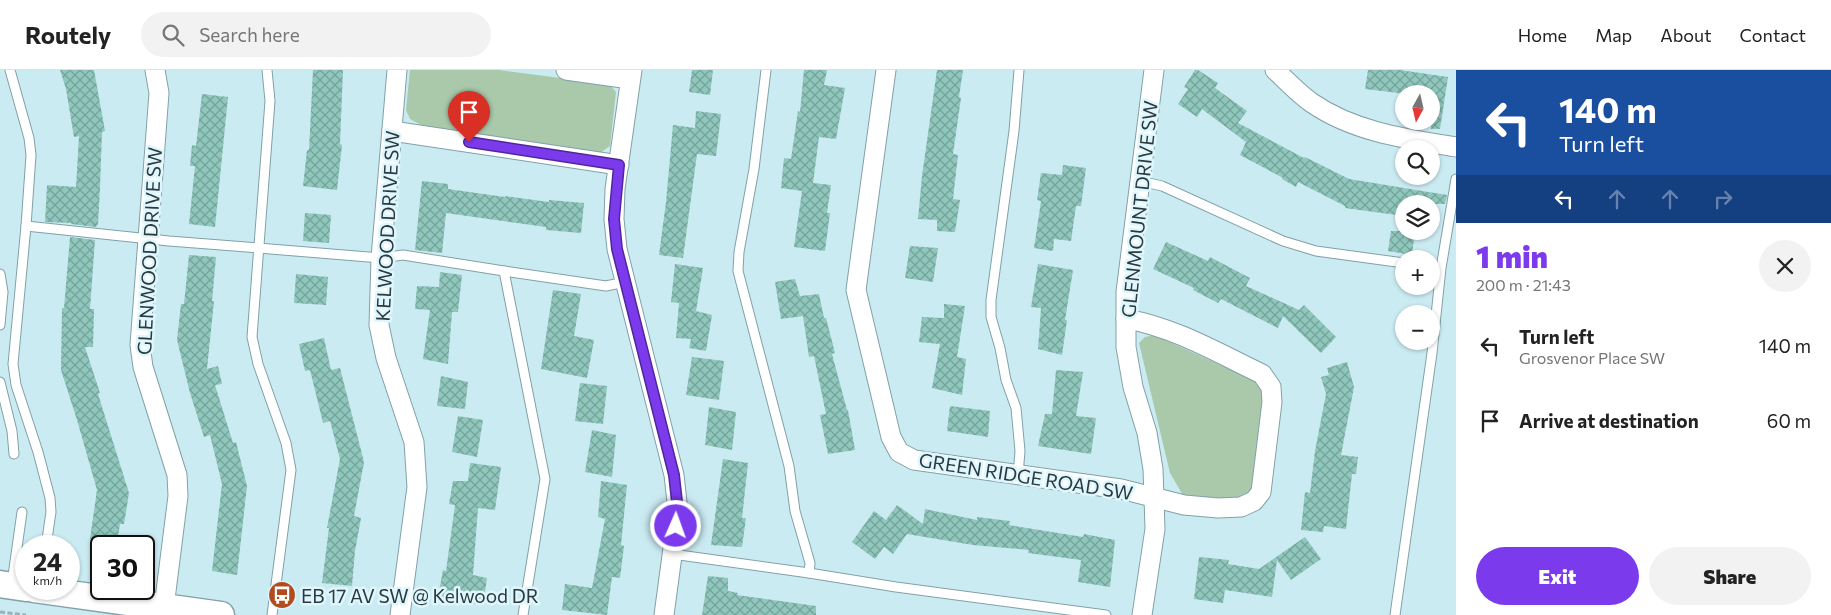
<!DOCTYPE html>
<html lang="en">
<head>
<meta charset="utf-8">
<style>
  :root { --surface:#fff; --page:#f2f2f2; --text:#222; --muted:#767676; --line:#e0e0e0; --accent:#7c3aed }
  body { margin:0; font-family:Commissioner,sans-serif; background:var(--page); color:var(--text); height:100vh; display:flex; flex-direction:column; font-size:19px; white-space:nowrap }
  * { box-sizing:border-box; margin:0 }
  p { font-size:16px; color:var(--muted) }
  .icon { flex:none; width:28px; height:28px; fill:none; stroke:currentColor; stroke-width:2; stroke-linecap:round; stroke-linejoin:round }
  .map { position:relative; flex:1; overflow:hidden }
  .drawer { display:flex; flex-direction:column; background:var(--surface); width:375px }
  .drawer>* { flex:none }
  .hud { background:#1a4fa0; color:#fff; overflow:hidden }
  .needle { width:32px; rotate:188deg }
  .controls { position:absolute; left:1395px; top:15px; display:grid; gap:10px }
  .controls a { display:grid; place-items:center; width:45px; height:45px; border-radius:50%; background:var(--surface); box-shadow:0 1px 4px #0004; font-size:25px }
  .speed { position:absolute; left:15px; top:465px; display:flex; gap:10px; font-size:25px; font-weight:700; text-align:center }
  .speed>* { display:grid; place-content:center; width:65px; height:65px; border-radius:50%; background:var(--surface); box-shadow:0 1px 4px #0004; line-height:1 }
  .speed small { font-size:12px; font-weight:400 }
  .speed .limit { border:2px solid #111; border-radius:8px; background:#fff; color:#111 }
  .pin { position:absolute; display:grid; place-items:center; width:42px; height:42px; color:#fff; margin:-51px -21px; border-radius:50% 50% 50% 0; rotate:-45deg; box-shadow:0 0 5px #0007 }
  .pin .icon { rotate:45deg }
  .me { position:absolute; width:55px; margin:-28px; rotate:2deg; stroke-linejoin:round; filter:drop-shadow(0 0 4px #0008) }
  .turn { display:flex; align-items:center; gap:18px; height:105px; padding:0 20px; font-size:22px }
  .turn .icon { width:65px; height:65px; stroke-width:2.5 }
  .turn b { display:block; font-size:35px; line-height:42px }
  .lanes { display:flex; align-items:center; height:48px; padding:0 20px; background:#0003; justify-content:center; gap:25px; direction:ltr }
  .lanes .off { opacity:.35 }
  .round { display:grid; place-items:center; flex:none; width:52px; height:52px; border-radius:26px; background:var(--page) }
  .headline { display:flex; align-items:center; justify-content:space-between; height:85px; padding:0 20px }
  h1 { font-size:30px; font-weight:800; line-height:38px; color:var(--accent) }
  .button { display:flex; gap:10px; margin-top:auto; padding:10px 20px }
  .button a { flex:1; height:58px; border-radius:30px; background:var(--accent); color:#fff; font-size:20px; font-weight:800; line-height:58px; text-align:center }
  .button a+a { background:var(--page); color:var(--text) }
  ul { padding:0; list-style:none }
  li { display:flex; align-items:center; gap:15px; height:75px; padding:0 20px }
  li div { flex:1 }
  li b { display:block; font-size:19px }
  li em { font-style:normal }
  header { display:flex; align-items:center; gap:30px; box-sizing:border-box; height:70px; padding:0 25px; background:var(--surface); border-bottom:1px solid var(--line) }
  header strong { font-size:24px }
  nav { display:flex; gap:28px; margin-inline-start:auto; font-size:18px }
  .search { width:350px; height:45px; background:var(--page); display:flex; align-items:center; gap:12px; box-sizing:border-box; padding:0 18px; border-radius:28px; color:var(--muted); font-size:19px }
  main { display:flex; flex:1; min-height:0 }
  .map>svg:first-child { display:block }
  .park { fill:#a9c9aa }
  .building { fill:url(#building-cross-hatch) }
  .lines { fill:none; stroke-linecap:round; stroke-linejoin:round }
  .service-casing { stroke:#82a0a8; stroke-width:11 }
  .minor-casing { stroke:#82a0a8; stroke-width:21 }
  .secondary-casing { stroke:#82a0a8; stroke-width:29 }
  .path { stroke:#99b3b9; stroke-width:3; stroke-dasharray:5 2.5; stroke-linecap:butt }
  .service { stroke:#fff; stroke-width:9 }
  .minor { stroke:#fff; stroke-width:19 }
  .secondary { stroke:#fff; stroke-width:26 }
  .route-casing { stroke:#51269a; stroke-width:12 }
  .route { stroke:#7c3aed; stroke-width:9 }
  .labels { text-anchor:middle; dominant-baseline:central; stroke-width:5; stroke-linejoin:round; paint-order:stroke }
  .street-label { font-size:19px; fill:#2d393c; stroke:#def7fe }
  .poi-label { font-size:19px; fill:#2d393c; stroke:#def7fe; text-anchor:start }
</style>
</head>
<body>
<header>
<strong>Routely</strong>
<div class="search"><svg class="icon" aria-label="search" viewBox="0 0 24 24"><circle cx="10" cy="10" r="6"/><path d="M15 15l6 6"/></svg>Search here</div>
<nav><a>Home</a><a>Map</a><a>About</a><a>Contact</a></nav>
</header>
<main>
<div class="map">
<svg width="1456" height="545" viewBox="0 0 1456 545">
  <defs>
    <pattern id="building-cross-hatch" width="8" height="8" patternUnits="userSpaceOnUse" patternTransform="scale(1.25)"><rect width="8" height="8" fill="#8fc7bc"/><path d="M0 0l8 8M0 8l8-8" fill="none" stroke="#75a39a"/></pattern>
  </defs>
  <rect width="100%" height="100%" fill="#cbebf3"/>
  <g class="park">
    <path d="M410 0H499L607 14 612 17 616 22 610 76 600 83 421 55 410 49 406 40Z"/>
    <path d="M1154 265 1260 313 1264 322 1251 421 1244 428 1221 430 1184 427 1170 403 1139 273 1145 267Z"/>
  </g>
  <g class="building">
    <path d="M60 0H94L105 61 102 62 100 118 98 155H97L96 157 71 154V153L45 152 47 115 76 117 79 66 74 67 66 19Z"/>
    <path d="M313 0H343L340 74 342 75 337 120 303 116 307 80H309Z"/>
    <path d="M692 0H713L710 25 689 22Z"/>
    <path d="M804 0H827L824 15 845 18 836 69 819 67 813 113 831 115 827 143H830L825 181 794 177 802 121 781 118 784 88 791 89 798 41 800 42Z"/>
    <path d="M937 0H963L959 27 961 28 953 84 958 85 953 129 960 130 955 162 937 161V150L918 149 922 106Z"/>
    <path d="M1195 0H1198L1218 13 1215 18 1247 41 1238 53 1304 88 1305 87 1349 109 1447 125 1445 134H1404V146L1345 138V136L1298 112 1296 117 1282 109 1283 108 1240 85 1246 72 1202 39 1197 47 1178 34 1188 19 1184 17Z"/>
    <path d="M1368 0H1400L1448 7 1440 59H1431V24H1407L1365 19Z"/>
    <path d="M202 24 228 27 215 157 189 154 195 96H190L192 75 196 76Z"/>
    <path d="M696 41 721 44 716 86 697 84 683 188 659 185 666 132 673 55 695 58Z"/>
    <path d="M1063 95 1086 98 1081 136H1076L1071 171 1054 169 1053 181 1034 178 1041 131 1037 130 1041 103 1062 105Z"/>
    <path d="M422 111 448 114V119L505 127V126L549 132V130L584 133 581 163 546 160V157L446 143 442 183 415 180Z"/>
    <path d="M305 143 331 145 329 173 303 171Z"/>
    <path d="M1391 161H1415L1412 185 1388 181Z"/>
    <path d="M70 167 95 170 90 239H94L93 277H85L100 323 98 324 129 423 124 454H120L117 473 90 469 97 420 77 350 61 300 62 238H64Z"/>
    <path d="M1166 172 1208 191 1210 187 1250 208 1246 216 1299 240 1304 235 1336 267 1321 283 1283 246 1278 258 1221 229 1218 233 1193 220 1194 218 1153 199Z"/>
    <path d="M910 176 938 178 933 212 905 208Z"/>
    <path d="M189 185 216 187 212 231H214L207 299 218 296 222 314 215 315 233 373 236 372 247 416 237 505 212 501 222 414 210 365 204 367 190 323 177 270 181 234H184Z"/>
    <path d="M675 194 703 198 696 241 712 245 706 281 689 278 691 269 676 268 679 233 671 232Z"/>
    <path d="M1038 194 1073 200 1065 250H1067L1062 285 1038 279 1041 238 1031 237Z"/>
    <path d="M440 202 462 205 458 242H452L448 294 423 289 430 240 415 239 417 216 439 217Z"/>
    <path d="M296 204 328 207 326 235 294 233Z"/>
    <path d="M795 209 800 226 819 224 824 248H826L835 283 832 284 847 340H848L855 380 828 384 820 345 826 344 814 286 809 287 803 246 781 249 775 212Z"/>
    <path d="M553 220 581 224 574 266 594 270 587 308 541 299Z"/>
    <path d="M944 234 965 236 957 287 966 289 962 325 932 318 940 274 919 272 922 247 944 248Z"/>
    <path d="M324 268 331 300 340 298 364 392 354 446 361 448 355 481 352 516 322 513 329 458H327L340 389 330 351 323 353 310 300 305 301 299 274Z"/>
    <path d="M692 287 724 291 719 330 686 325Z"/>
    <path d="M1347 292 1354 317 1341 385 1358 387 1356 404H1352L1346 459 1324 456 1323 462 1301 460 1305 422 1310 423 1315 381 1326 324 1321 307 1329 305 1327 298Z"/>
    <path d="M1056 300 1083 302 1076 346 1096 348 1091 384 1038 376 1045 344H1052Z"/>
    <path d="M441 306 468 312 465 339 437 336Z"/>
    <path d="M580 313 607 316 603 354 575 351Z"/>
    <path d="M950 336 990 341 988 367 947 361Z"/>
    <path d="M709 337 736 342 732 380 705 375Z"/>
    <path d="M458 346 483 350 477 387 452 382Z"/>
    <path d="M592 360 616 365 612 407 585 402Z"/>
    <path d="M723 389 748 393 742 448H746L742 477 711 475Z"/>
    <path d="M470 393 501 397 495 440 478 438 473 505 487 508 483 535 438 527 443 500 446 501 455 435 449 434 453 411H468Z"/>
    <path d="M601 411 627 415 621 475 624 476 620 508 612 507 607 545 562 540 565 514 592 518 605 449 598 447Z"/>
    <path d="M897 435 923 454 925 439 977 450V447L1010 451 1009 455 1083 467 1084 464 1115 470 1110 517 1078 512 1081 490 1028 483 1029 480 973 475 907 464 893 484 884 477 875 489 852 472 874 441 886 450Z"/>
    <path d="M1305 467 1321 489 1291 510 1277 490 1272 527 1225 520 1223 533 1194 529 1199 487 1229 490 1228 494 1259 499Z"/>
    <path d="M708 506 728 508V521L738 523 737 525 816 536V545H702Z"/>
  </g>
  <g class="lines">
    <g class="service-casing">
      <g id="service">
        <path d="M10 0 29 68 31 85 26 156 13 294 16 315 38 382 50 428 51 442 46 476"/>
        <path d="M267 0 270 31 252 267 258 294 286 373 291 400 272 545"/>
        <path d="M766 0 754 99 739 182 738 201 789 396 795 441 810 493 809 503"/>
        <path d="M1140 111 1162 116 1283 171 1316 181 1404 193"/>
        <path d="M26 156 169 171 258 178 381 188 403 185 504 201"/>
        <path d="M0 204 3 222 0 255"/>
        <path d="M0 312 12 361 14 384"/>
        <path d="M1018 405 1020 381 1016 338 1006 310 1000 278 991 247V230L1014 61 1019 0"/>
        <path d="M672 484 809 503 896 517 1106 545"/>
        <path d="M12 513 22 442"/>
        <path d="M523 545 545 409 504 201 606 216 625 212"/>
        <path d="M1395 545 1432 283 1441 198 1456 109"/>
      </g>
    </g>
    <g class="minor-casing">
      <g id="minor">
        <path d="M155 0 159 23 140 275 143 297 177 405 178 426 164 537"/>
        <path d="M397 0 381 188 379 255 386 288 414 372 417 417 400 545"/>
        <path d="M566 0 630 9"/>
        <path d="M632 0 615 119 614 149 617 179 674 405 678 441 664 545"/>
        <path d="M886 0 856 220 891 367 899 382 914 390 1121 419 1184 435 1218 438 1241 437 1254 431 1261 422 1272 332 1271 317 1262 304C1218 283 1174 257 1126 249"/>
        <path d="M1275 0C1287 11 1299 24 1312 33 1354 62 1407 69 1456 77"/>
        <path d="M392 61 619 95"/>
        <path d="M1142 545 1155 459 1154 428 1153 399 1147 363 1133 317 1126 277V222L1154 0"/>
      </g>
    </g>
    <g class="secondary-casing">
      <g id="secondary">
        <path d="M0 514 26 518"/>
        <path d="M34 519 221 545"/>
      </g>
    </g>
    <path class="path" d="M0 542 26 545"/>
    <use href="#service" class="service"/>
    <use href="#minor" class="minor"/>
    <use href="#secondary" class="secondary"/>
  </g>
  <g class="lines">
    <g class="route-casing">
      <path id="route" d="M469 72 619 95 614 149 617 179 674 405 678 441 676 456"/>
    </g>
    <use href="#route" class="route"/>
  </g>
  <defs>
    <g id="bus-disc" transform="scale(1.4375)"><circle r="9.5" fill="#b24c1f" stroke="#def7fe"/><path d="M-5-6H5V4H4V6H2V4H-2V6H-4V4H-5ZM-3.5-4V0h7V-4ZM-3.5 1.2v1.5H-2V1.2ZM2 1.2v1.5H3.5V1.2Z" fill="#fff"/></g>
  </defs>
  <g fill-rule="evenodd">
    <use href="#bus-disc" x="282" y="525"/>
  </g>
  <g class="labels">
    <g class="street-label">
      <text transform="translate(1139 139) rotate(-84)">GLENMOUNT DRIVE SW</text>
      <text transform="translate(387 156) rotate(-87)">KELWOOD DRIVE SW</text>
      <text transform="translate(149 181) rotate(-87)">GLENWOOD DRIVE SW</text>
      <text transform="translate(1026 406) rotate(9)">GREEN RIDGE ROAD SW</text>
    </g>
    <g class="poi-label">
      <text x="301" y="525">EB 17 AV SW @ Kelwood DR</text>
    </g>
  </g>
</svg>
<div class="controls">
<a><svg class="needle" viewBox="-14 -14 28 28"><path d="M0-13l5 13h-10z" fill="#e53935"/><path d="M0 13l5-13h-10z" fill="#767676"/></svg></a>
<a><svg class="icon" aria-label="search" viewBox="0 0 24 24"><circle cx="10" cy="10" r="6"/><path d="M15 15l6 6"/></svg></a>
<a><svg class="icon" aria-label="layers" viewBox="0 0 24 24"><path d="M12 4l9 5-9 5-9-5zM3 14l9 5 9-5"/></svg></a>
<a>+</a>
<a>−</a>
</div>
<div class="speed"><div>24<small>km/h</small></div><div class="limit">30</div></div>
<div class="pin" style="left:469px;top:72px;background:#d93025"><svg class="icon" aria-label="arrive" viewBox="0 0 24 24"><path d="M6 21V4h12l-3 4 3 4H6"/></svg></div>
<svg class="me" style="left:676px;top:456px" viewBox="-20 -20 40 40"><circle r="17" fill="#7c3aed" stroke="#fff" stroke-width="3"/><path d="M0-11L8 9 0 5-8 9z" fill="#fff"/></svg>
</div>
<section class="drawer">
<div class="hud">
<div class="turn"><svg class="icon" aria-label="left" viewBox="0 0 24 24"><path d="M17 20v-9H6M10 6l-5 5 5 5"/></svg><div><b>140 m</b>Turn left</div></div>
<div class="lanes"><svg class="icon" aria-label="left" viewBox="0 0 24 24"><path d="M17 20v-9H6M10 6l-5 5 5 5"/></svg><svg class="icon off" aria-label="ahead" viewBox="0 0 24 24"><path d="M12 20V5M6 11l6-6 6 6"/></svg><svg class="icon off" aria-label="ahead" viewBox="0 0 24 24"><path d="M12 20V5M6 11l6-6 6 6"/></svg><svg class="icon off" aria-label="right" viewBox="0 0 24 24"><path d="M7 20v-9h11M14 6l5 5-5 5"/></svg></div>
</div>
<div class="headline"><div><h1>1 min</h1><p>200 m · 21:43</p></div><a class="round"><svg class="icon" aria-label="close" viewBox="0 0 24 24"><path d="M6 6l12 12M18 6L6 18"/></svg></a></div>
<ul>
<li><svg class="icon" aria-label="left" viewBox="0 0 24 24"><path d="M17 20v-9H6M10 6l-5 5 5 5"/></svg><div><b>Turn left</b><p>Grosvenor Place SW</p></div><em>140 m</em></li>
<li><svg class="icon" aria-label="arrive" viewBox="0 0 24 24"><path d="M6 21V4h12l-3 4 3 4H6"/></svg><div><b>Arrive at destination</b></div><em>60 m</em></li>
</ul>
<div class="button"><a>Exit</a><a>Share</a></div>
</section>
</main>
</body>
</html>
